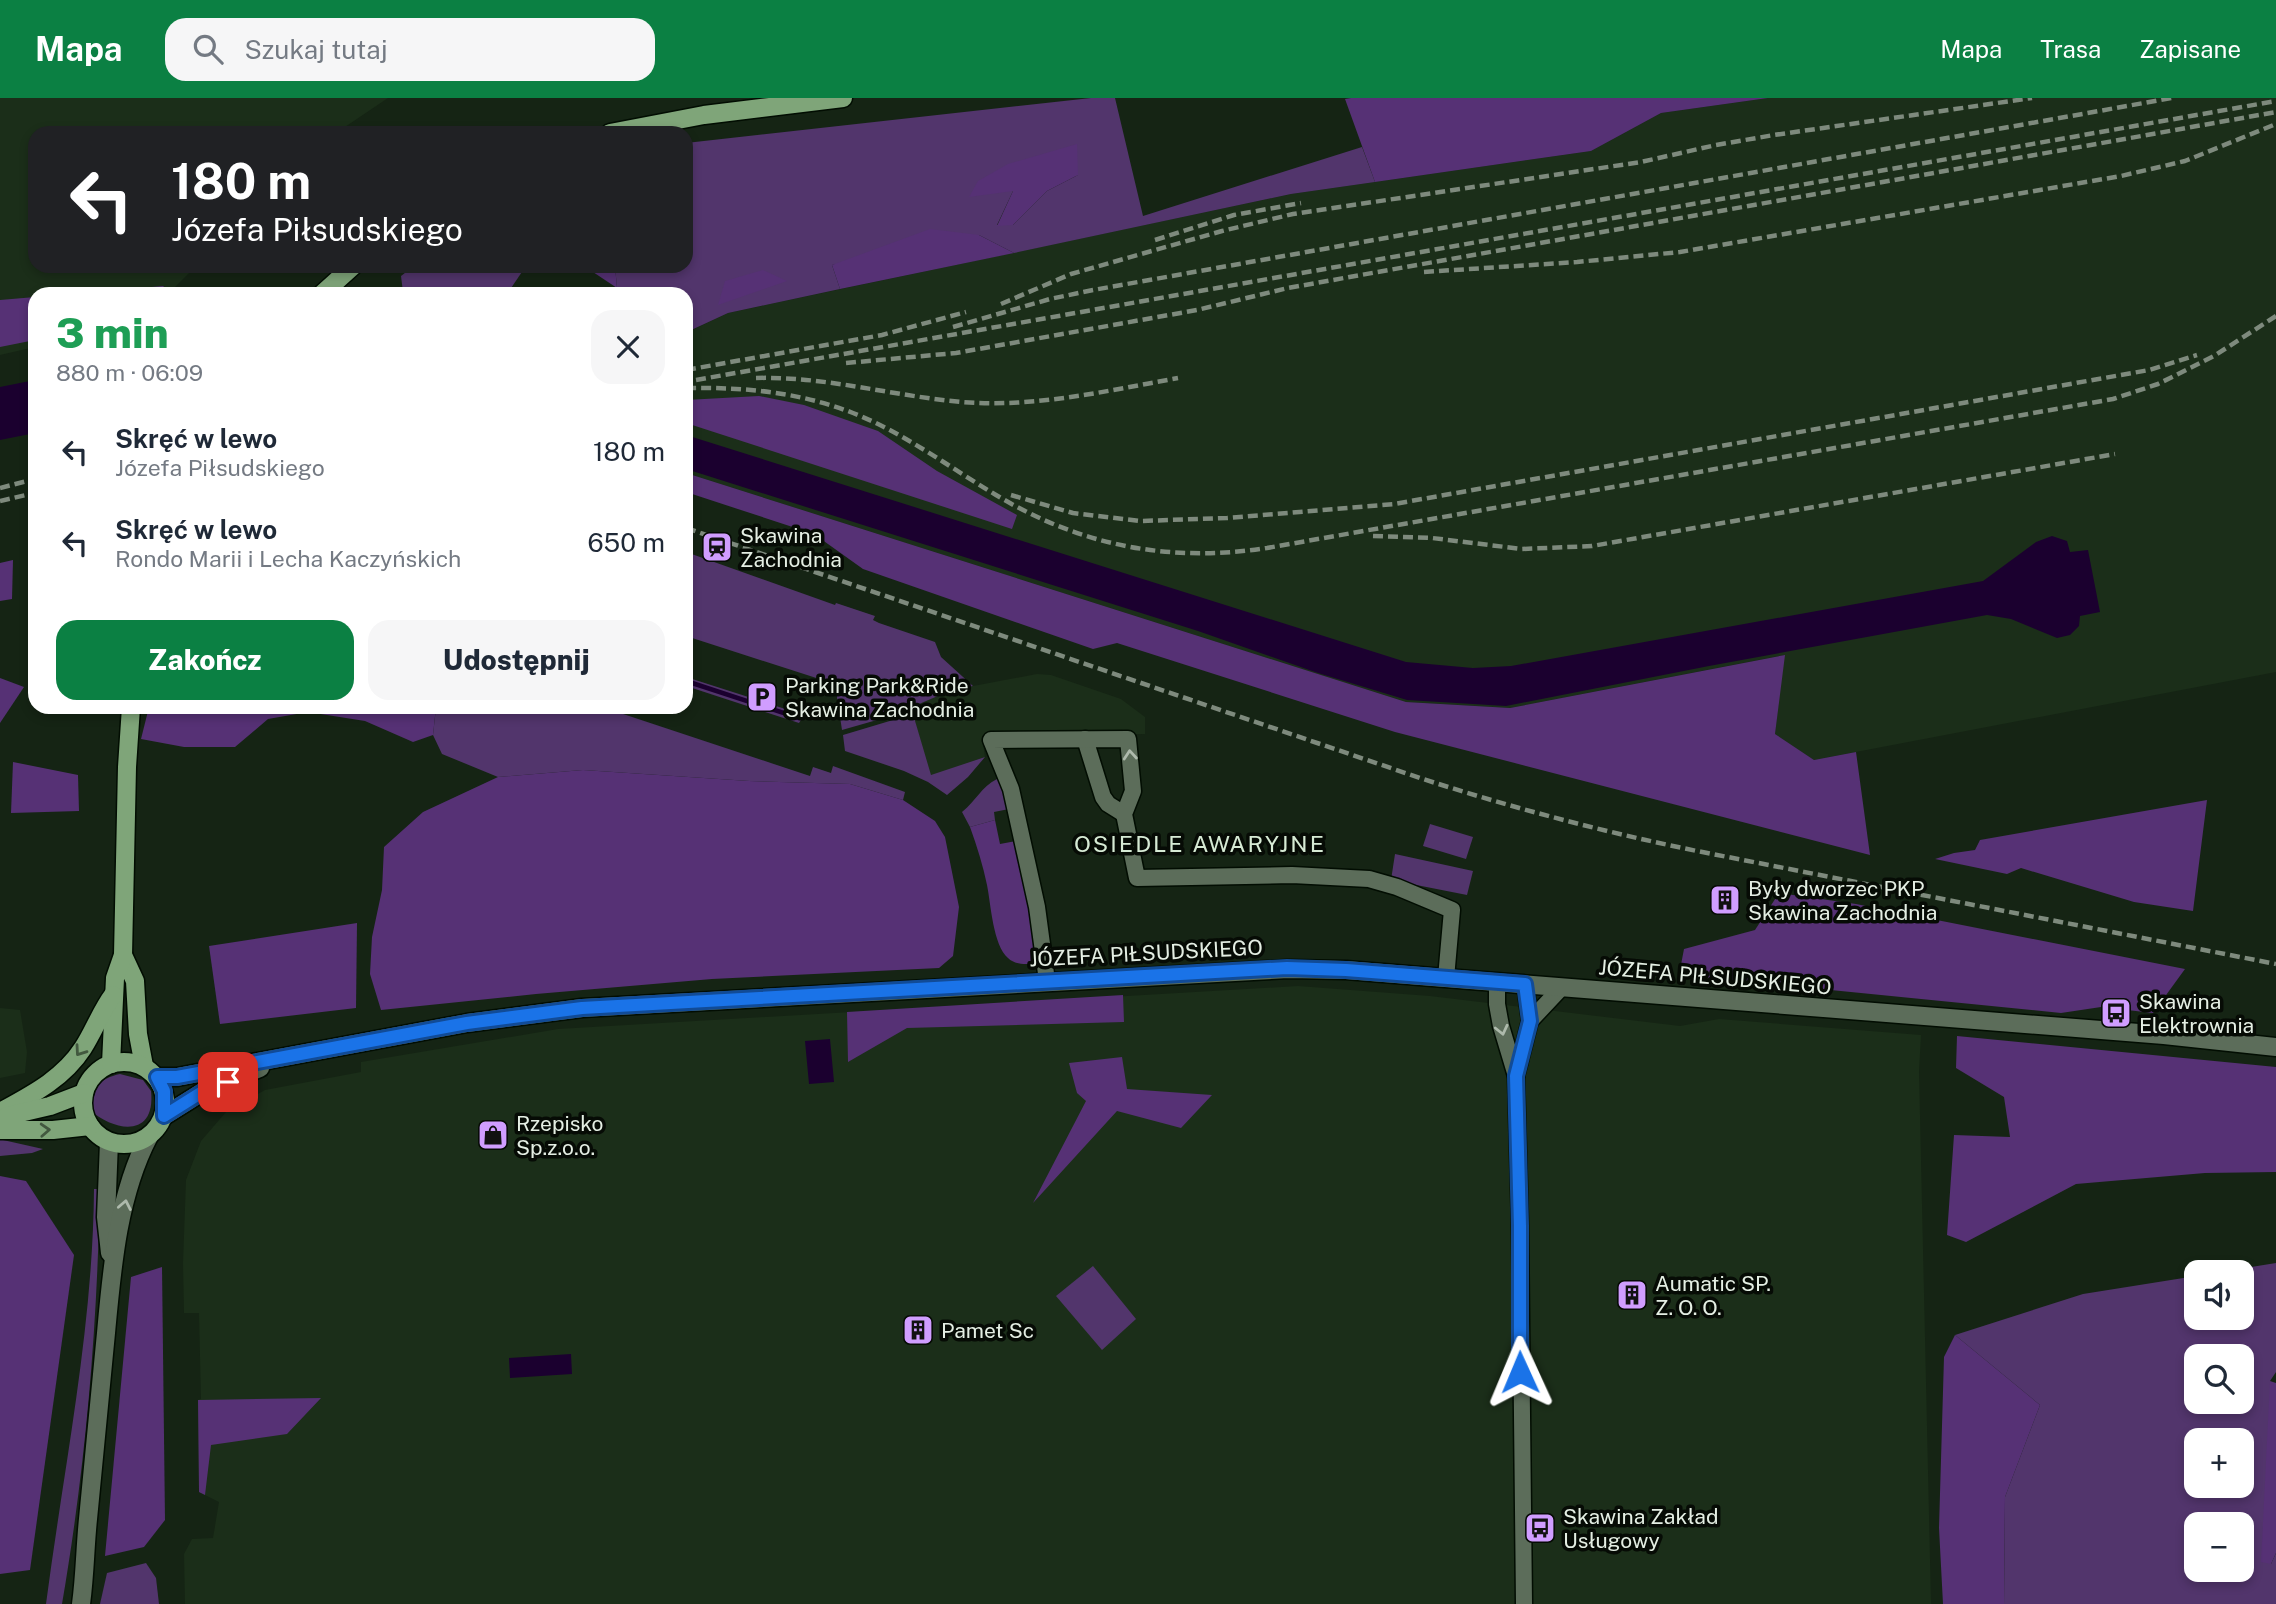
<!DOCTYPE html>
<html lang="pl">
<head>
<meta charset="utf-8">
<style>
  :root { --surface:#fff; --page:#f6f6f7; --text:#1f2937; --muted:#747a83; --accent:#0b8043 }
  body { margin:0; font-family:"Public Sans",sans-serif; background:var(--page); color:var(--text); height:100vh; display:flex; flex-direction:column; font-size:26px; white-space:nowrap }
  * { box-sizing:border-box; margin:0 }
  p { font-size:23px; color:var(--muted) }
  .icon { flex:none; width:38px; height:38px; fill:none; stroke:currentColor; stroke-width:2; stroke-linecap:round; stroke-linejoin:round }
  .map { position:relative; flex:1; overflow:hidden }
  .sheet { position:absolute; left:28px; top:189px; width:665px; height:427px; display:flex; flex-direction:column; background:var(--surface); border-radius:21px; box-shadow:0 4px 10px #0003 }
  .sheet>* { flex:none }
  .top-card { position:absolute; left:28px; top:28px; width:665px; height:147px; border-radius:21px; box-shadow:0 4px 10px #0003; background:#202124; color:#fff; overflow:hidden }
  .tools { position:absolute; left:2184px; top:1162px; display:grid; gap:14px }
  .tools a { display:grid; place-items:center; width:70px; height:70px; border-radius:14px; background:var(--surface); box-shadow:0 4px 10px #0003; font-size:35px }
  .pin { position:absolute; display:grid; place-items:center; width:60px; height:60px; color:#fff; margin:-30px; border-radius:14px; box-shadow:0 4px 10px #0006 }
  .me { position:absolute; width:77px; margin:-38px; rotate:359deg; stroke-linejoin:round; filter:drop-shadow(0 0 5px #0008) }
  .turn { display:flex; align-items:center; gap:24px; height:147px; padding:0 28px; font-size:32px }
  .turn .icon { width:91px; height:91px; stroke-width:2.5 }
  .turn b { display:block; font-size:49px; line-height:60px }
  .round { display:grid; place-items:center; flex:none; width:74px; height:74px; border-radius:21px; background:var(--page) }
  .overview { display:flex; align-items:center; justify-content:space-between; height:119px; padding:0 28px }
  h1 { font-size:42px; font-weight:800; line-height:52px; color:#1e9e55 }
  .button { display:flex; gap:14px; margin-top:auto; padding:14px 28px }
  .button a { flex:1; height:80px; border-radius:21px; background:var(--accent); color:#fff; font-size:28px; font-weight:800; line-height:80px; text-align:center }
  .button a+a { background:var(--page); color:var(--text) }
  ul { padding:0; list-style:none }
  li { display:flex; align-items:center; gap:21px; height:91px; padding:0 28px }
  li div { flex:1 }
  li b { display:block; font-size:26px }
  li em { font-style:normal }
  header { display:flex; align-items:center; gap:42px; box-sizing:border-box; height:98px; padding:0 35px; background:var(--accent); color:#fff }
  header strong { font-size:33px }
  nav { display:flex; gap:38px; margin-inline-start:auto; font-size:24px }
  .search { width:490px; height:63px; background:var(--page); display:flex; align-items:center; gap:18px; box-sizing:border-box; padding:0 24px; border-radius:21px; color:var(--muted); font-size:26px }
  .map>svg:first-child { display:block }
  .built { fill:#1b2e19 }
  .green { fill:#52356c; fill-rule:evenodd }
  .forest { fill:#563175 }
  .water { fill:#1b002f }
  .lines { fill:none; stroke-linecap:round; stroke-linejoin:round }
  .stream { stroke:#1b002f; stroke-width:4.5 }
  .street-casing { stroke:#020d02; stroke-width:19 }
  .secondary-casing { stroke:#020d02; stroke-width:21 }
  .primary-casing { stroke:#020d02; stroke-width:21 }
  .street { stroke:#5c6d5a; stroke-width:16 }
  .secondary { stroke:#5c6d5a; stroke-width:18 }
  .primary { stroke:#7fa579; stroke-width:18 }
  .rail { stroke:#7e8a7d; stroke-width:4.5; stroke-dasharray:10 5; stroke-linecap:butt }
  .oneway { stroke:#aebaac }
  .oneway2 { stroke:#42583f }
  .route-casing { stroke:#114b97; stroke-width:18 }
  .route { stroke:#1a73e8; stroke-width:12 }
  .labels { text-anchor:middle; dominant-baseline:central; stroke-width:7; stroke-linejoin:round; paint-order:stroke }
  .poi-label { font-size:21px; fill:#e4eee3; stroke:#060b05; text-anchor:start }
  .street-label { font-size:21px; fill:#e4eee3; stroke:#060b05 }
  .neighbourhood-label { font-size:23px; letter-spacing:2px; fill:#d6ead4; stroke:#060b05 }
</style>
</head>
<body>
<header>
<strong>Mapa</strong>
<div class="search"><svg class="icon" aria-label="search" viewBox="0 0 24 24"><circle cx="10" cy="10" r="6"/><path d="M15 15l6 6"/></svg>Szukaj tutaj</div>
<nav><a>Mapa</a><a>Trasa</a><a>Zapisane</a></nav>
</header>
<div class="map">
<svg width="2276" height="1506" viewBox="0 0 2276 1506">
  <rect width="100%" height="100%" fill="#152414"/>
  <g class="built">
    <path d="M0 0H388L336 35H35V168H196L168 196H35V249L0 257Z"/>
    <path d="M1768 0H2276V574L1814 662 1775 636 1784 557 1510 610 1406 604 686 375V235L728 215 1291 96 1591 53 1661 15Z"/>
    <path d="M1037 576 1051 577 1121 601 1145 619V636L982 639 985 659 930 678 911 609 952 592Z"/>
    <path d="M1298 888 1430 898 1680 928 1719 921 1921 937 1919 973 1931 1506H185L184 1456 192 1441 213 1440 219 1404 199 1394 198 1302 201 1301 199 1215H184L183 1165 186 1082 201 1043 226 1014 265 992 361 974V964L558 931Z"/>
    <path d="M0 910 20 912 27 954 25 975 0 980Z"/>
  </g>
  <g class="green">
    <path d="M1091 0H1115L1143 118 1362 49 1375 84 1291 96 1014 155 979 137 832 167 840 191 728 215 687 234 686 196H613L617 190 615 168H686V45ZM1078 77 1047 93 1013 127H997L1013 93Z"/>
    <path d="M414 168H526L507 196 403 194 401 178Z"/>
    <path d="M686 454 835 507 836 505 875 518 873 522 879 525 935 544 941 559 973 588 952 592 912 609V612L842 632 835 586 686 538Z"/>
    <path d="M686 579 804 617 799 625 686 588Z"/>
    <path d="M436 609H602L810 678 813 669 831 675 833 668 905 694 903 702 850 686 749 683 583 672 498 679 442 656 433 637Z"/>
    <path d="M913 616 931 677 985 659 968 679 947 697 928 684 904 673 845 653 843 637Z"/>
    <path d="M997 681 1004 687 1009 711 994 714 995 722 970 729 962 714C976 703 981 689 997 681Z"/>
    <path d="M1430 726 1473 739 1466 761 1423 748Z"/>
    <path d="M1395 756 1473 773 1467 797 1391 782Z"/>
    <path d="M120 976 143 982 151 993C156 1039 116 1035 90 1012 89 992 100 980 120 976Z"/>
    <path d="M0 1042H3L43 1051 32 1055 0 1058Z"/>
    <path d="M94 1091H100C97 1232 86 1366 62 1506H46C64 1368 93 1231 94 1091Z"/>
    <path d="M2276 1165V1274L2270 1283 2271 1466 2276 1455V1506H2004L2005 1399 2040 1307 1955 1237 2083 1196 2196 1178V1220H2242V1174H2220ZM2196 1258H2242V1304H2196ZM2196 1342H2242V1388H2196ZM2196 1426H2242V1472H2196Z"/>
    <path d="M1093 1168 1136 1221 1102 1252 1056 1198Z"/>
    <path d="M146 1465 156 1480 159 1506H100L107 1475Z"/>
  </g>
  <g class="forest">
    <path d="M1351 0H1768L1661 15 1591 53 1375 84 1345 1Z"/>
    <path d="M1077 46 1078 77 1047 93 1013 127 997 128 1013 93 969 99 978 83 1008 66Z"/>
    <path d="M930 131 979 137 1014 155 840 191 832 167Z"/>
    <path d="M584 168H615L617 190Z"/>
    <path d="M763 172 787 183 718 207 725 183Z"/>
    <path d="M164 188 157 196H66Z"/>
    <path d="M35 199V242L0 249V202Z"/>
    <path d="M759 298 804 307 878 333 937 373 1017 417 1012 431 686 325V302Z"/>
    <path d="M686 375 1406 604 1510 610 1785 557 1775 636 1814 662 1856 654 1870 757 1395 634 1117 545 1093 551 863 471 814 436 686 394Z"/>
    <path d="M13 462 12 501 0 503V465Z"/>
    <path d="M0 580 24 589 0 625Z"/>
    <path d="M149 609H436L433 637 413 644 365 623 308 614 268 621 235 649H184L141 641Z"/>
    <path d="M13 664 78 677 79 713 11 715Z"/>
    <path d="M583 672 749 683 850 686 903 702 935 723 945 739 959 809 953 858 939 870 712 881 536 896 381 912 370 876 372 839 382 792 384 749 423 714 498 679Z"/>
    <path d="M2207 702 2193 813 2134 804 2021 770 2007 776 1935 761 1954 755 1975 752 1980 742Z"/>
    <path d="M995 722 1000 746 1016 743 1039 865C1029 866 1016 868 1008 860 993 847 991 807 987 787 983 768 977 748 970 729Z"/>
    <path d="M1779 795 1856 806 2185 871 2153 915 2101 909 2061 915 1679 877 1684 851 1755 832Z"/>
    <path d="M357 825 356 910 220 926 209 848Z"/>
    <path d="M1123 897 1124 924 907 930 848 964 847 914Z"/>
    <path d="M1957 938 2276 969V1074L2205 1075 2076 1086 1966 1144 1947 1137 1954 1037 2010 1039 2004 999 1956 970Z"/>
    <path d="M1122 959 1127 991 1212 997 1181 1030 1117 1013 1033 1105 1086 1003 1077 995 1069 965Z"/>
    <path d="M0 1078 26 1083 74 1157 30 1472 0 1476Z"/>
    <path d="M162 1169 165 1422 144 1449 105 1458 131 1179Z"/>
    <path d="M1955 1237 2040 1307 2005 1399 2004 1506H1943L1939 1430 1944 1259Z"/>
    <path d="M2270 1283 2276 1285V1455L2271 1466 2261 1464Z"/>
    <path d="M321 1300 287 1336 211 1347 205 1397 199 1394 198 1302Z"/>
  </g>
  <g class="water">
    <path d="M35 282V335L0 342V289Z"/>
    <path d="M686 337 1406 564 1473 570 1511 568 1983 483 2036 444 2052 438 2067 443 2070 454 2088 452 2100 514 2080 518 2079 528 2070 537 2057 540 2011 521 1987 517 1709 568 1506 608 1407 602 1318 575 1198 533 686 371Z"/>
    <path d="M830 941 834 984 809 986 805 943Z"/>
    <path d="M571 1256 572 1276 510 1280 509 1260Z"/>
  </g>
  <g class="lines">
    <path class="stream" d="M686 583 799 620"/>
    <g class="street-casing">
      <g id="street">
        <path d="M1085 641 1103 699 1108 706 1124 716"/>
        <path d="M1047 883 1037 809 1011 691 991 642 1128 641 1133 693 1124 716 1137 780 1292 777 1369 781 1397 789 1452 812 1446 880"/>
        <path d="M1497 884V906L1501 928 1516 978 1520 1128 1524 1506"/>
        <path d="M1525 886 1530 923"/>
        <path d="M1516 978 1530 923 1562 889"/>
      </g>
    </g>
    <g class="secondary-casing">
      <g id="secondary">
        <path d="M157 979H177L467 925 582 910 1288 871 1346 872 1420 878 2164 937 2276 949"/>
        <path d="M164 1018 207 991 260 970"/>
        <path d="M109 1044 106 1119 110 1155"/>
        <path d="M81 1506C85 1477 85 1450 88 1421 94 1359 100 1297 106 1235 112 1169 118 1097 149 1038"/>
      </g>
    </g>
    <g class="primary-casing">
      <g id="primary">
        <path d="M610 35 704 17 843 0"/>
        <path d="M322 196 353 168"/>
        <path d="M123 857 135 883 138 936 144 968"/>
        <circle cx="124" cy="1005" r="41"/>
        <path d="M111 966 115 880 123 857 127 669 131 609"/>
        <path d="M0 1014C31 997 63 981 83 950 94 933 101 913 113 897"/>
        <path d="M7 1018 50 1008 84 995"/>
        <path d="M0 1032H53L90 1028"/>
      </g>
    </g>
    <use href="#street" class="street"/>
    <use href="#secondary" class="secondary"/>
    <use href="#primary" class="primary"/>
    <g class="rail">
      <path d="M1155 142 1234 117 1301 105"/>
      <path d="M1424 174 1577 164 1680 154 2121 78 2185 63 2276 26"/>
      <path d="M1001 206 1071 176 1222 133 1293 116 1641 64 1716 47 1774 37 2032 0"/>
      <path d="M953 229 1050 201 1093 192 2172 0"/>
      <path d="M846 265 956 255 1197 212 1288 190 2276 14"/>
      <path d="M686 272 882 237 966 214"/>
      <path d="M756 280C826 278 892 298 962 304 1034 310 1106 293 1178 280"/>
      <path d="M696 282 2276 3"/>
      <path d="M686 290C744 289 799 294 853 315 904 335 949 369 996 397 1081 448 1170 465 1267 450L2113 301 2158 286 2214 258 2276 218"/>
      <path d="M0 390 35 381"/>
      <path d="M1011 397 1073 415 1140 423 1227 420 1394 406 2149 272 2197 257"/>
      <path d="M0 403 35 395"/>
      <path d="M686 430 1423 681C1513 710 1604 734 1697 753L2276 866"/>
      <path d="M1373 438 1432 440 1522 451 1592 448 2115 356"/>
    </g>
  </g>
  <defs><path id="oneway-chevron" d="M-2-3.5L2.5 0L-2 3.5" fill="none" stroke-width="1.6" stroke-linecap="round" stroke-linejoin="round" transform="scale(1.75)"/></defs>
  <g class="oneway">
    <use href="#oneway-chevron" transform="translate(1130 657) rotate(-95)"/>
    <use href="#oneway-chevron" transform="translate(1502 932) rotate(77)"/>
    <use href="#oneway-chevron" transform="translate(125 1107) rotate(-79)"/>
  </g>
  <g class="oneway2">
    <use href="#oneway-chevron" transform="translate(80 953) rotate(125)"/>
    <use href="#oneway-chevron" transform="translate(45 1032) rotate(-3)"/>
  </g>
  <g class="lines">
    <g class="route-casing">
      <path id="route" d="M228 984 207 991 164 1018V993L157 979H177L467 925 582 910 1287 870 1346 872 1525 886 1530 923 1516 978 1520 1128V1274"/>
    </g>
    <use href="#route" class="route"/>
  </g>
  <defs>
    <g id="station-square" transform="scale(1.575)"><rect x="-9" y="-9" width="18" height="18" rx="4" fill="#d09dff" stroke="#060b05"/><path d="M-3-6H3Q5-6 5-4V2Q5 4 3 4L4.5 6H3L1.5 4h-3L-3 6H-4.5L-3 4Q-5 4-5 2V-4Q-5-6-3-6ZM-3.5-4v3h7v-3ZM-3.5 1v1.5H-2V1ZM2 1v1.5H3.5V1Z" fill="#111"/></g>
    <g id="parking-square" transform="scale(1.575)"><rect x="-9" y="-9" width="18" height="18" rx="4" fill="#d09dff" stroke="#060b05"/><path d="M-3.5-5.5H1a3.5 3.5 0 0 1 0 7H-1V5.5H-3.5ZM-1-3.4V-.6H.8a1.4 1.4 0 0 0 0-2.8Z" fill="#111"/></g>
    <g id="building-square" transform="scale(1.575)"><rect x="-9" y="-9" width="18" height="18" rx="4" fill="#d09dff" stroke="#060b05"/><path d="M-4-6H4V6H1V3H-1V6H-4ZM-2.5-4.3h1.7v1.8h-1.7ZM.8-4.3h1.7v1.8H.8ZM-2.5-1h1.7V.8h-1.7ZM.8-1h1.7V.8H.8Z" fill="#111"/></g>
    <g id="bus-square" transform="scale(1.575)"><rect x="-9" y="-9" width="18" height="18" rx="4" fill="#d09dff" stroke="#060b05"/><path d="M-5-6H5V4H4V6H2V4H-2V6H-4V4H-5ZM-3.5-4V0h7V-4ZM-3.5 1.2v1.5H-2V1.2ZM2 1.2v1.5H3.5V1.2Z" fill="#111"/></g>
    <g id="shop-square" transform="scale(1.575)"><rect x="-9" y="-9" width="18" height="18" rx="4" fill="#d09dff" stroke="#060b05"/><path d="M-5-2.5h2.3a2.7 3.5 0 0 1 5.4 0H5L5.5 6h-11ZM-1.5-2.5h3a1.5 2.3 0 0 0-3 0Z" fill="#111"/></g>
  </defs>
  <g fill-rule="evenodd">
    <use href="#station-square" x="717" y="449"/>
    <use href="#parking-square" x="762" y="599"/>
    <use href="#building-square" x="1725" y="802"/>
    <use href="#bus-square" x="2116" y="915"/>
    <use href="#shop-square" x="493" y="1037"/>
    <use href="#building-square" x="1632" y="1197"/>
    <use href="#building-square" x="918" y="1232"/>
    <use href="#bus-square" x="1540" y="1430"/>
  </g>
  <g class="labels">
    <g class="poi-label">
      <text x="740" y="437">Skawina<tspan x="740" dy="24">Zachodnia</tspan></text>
      <text x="785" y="587">Parking Park&amp;Ride<tspan x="785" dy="24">Skawina Zachodnia</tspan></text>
      <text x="1748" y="790">Były dworzec PKP<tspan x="1748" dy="24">Skawina Zachodnia</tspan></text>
      <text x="2139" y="903">Skawina<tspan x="2139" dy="24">Elektrownia</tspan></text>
      <text x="516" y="1025">Rzepisko<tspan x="516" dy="24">Sp.z.o.o.</tspan></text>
      <text x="1655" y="1185">Aumatic SP.<tspan x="1655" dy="24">Z. O. O.</tspan></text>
      <text x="941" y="1232">Pamet Sc</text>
      <text x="1563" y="1418">Skawina Zakład<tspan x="1563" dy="24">Usługowy</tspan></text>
    </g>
    <g class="street-label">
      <text transform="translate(1146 855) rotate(-3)">JÓZEFA PIŁSUDSKIEGO</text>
      <text transform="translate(1715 879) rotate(5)">JÓZEFA PIŁSUDSKIEGO</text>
    </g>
    <g class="neighbourhood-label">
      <text x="1200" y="745">OSIEDLE AWARYJNE</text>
    </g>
  </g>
</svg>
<div class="tools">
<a><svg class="icon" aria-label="sound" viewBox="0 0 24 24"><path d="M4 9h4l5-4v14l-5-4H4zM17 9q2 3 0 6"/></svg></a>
<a><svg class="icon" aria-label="search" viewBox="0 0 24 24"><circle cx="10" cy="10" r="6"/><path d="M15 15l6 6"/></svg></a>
<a>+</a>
<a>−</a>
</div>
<div class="pin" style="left:228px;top:984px;background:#d93025"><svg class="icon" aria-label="arrive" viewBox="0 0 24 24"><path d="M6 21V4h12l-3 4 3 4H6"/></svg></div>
<svg class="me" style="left:1520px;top:1274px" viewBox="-20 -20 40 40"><path d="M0-17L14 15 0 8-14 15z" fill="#1a73e8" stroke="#fff" stroke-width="4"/></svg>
<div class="top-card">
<div class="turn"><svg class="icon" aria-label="left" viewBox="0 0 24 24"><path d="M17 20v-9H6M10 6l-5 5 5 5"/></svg><div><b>180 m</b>Józefa Piłsudskiego</div></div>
</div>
<section class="sheet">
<div class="overview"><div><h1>3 min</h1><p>880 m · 06:09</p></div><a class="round"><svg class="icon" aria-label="close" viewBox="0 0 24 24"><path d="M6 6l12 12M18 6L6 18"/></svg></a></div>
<ul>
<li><svg class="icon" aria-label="left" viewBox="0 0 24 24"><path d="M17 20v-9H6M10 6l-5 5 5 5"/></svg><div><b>Skręć w lewo</b><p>Józefa Piłsudskiego</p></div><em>180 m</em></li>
<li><svg class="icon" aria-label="left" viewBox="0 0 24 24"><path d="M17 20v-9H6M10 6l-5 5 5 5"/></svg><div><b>Skręć w lewo</b><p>Rondo Marii i Lecha Kaczyńskich</p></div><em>650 m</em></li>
</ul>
<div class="button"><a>Zakończ</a><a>Udostępnij</a></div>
</section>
</div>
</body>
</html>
